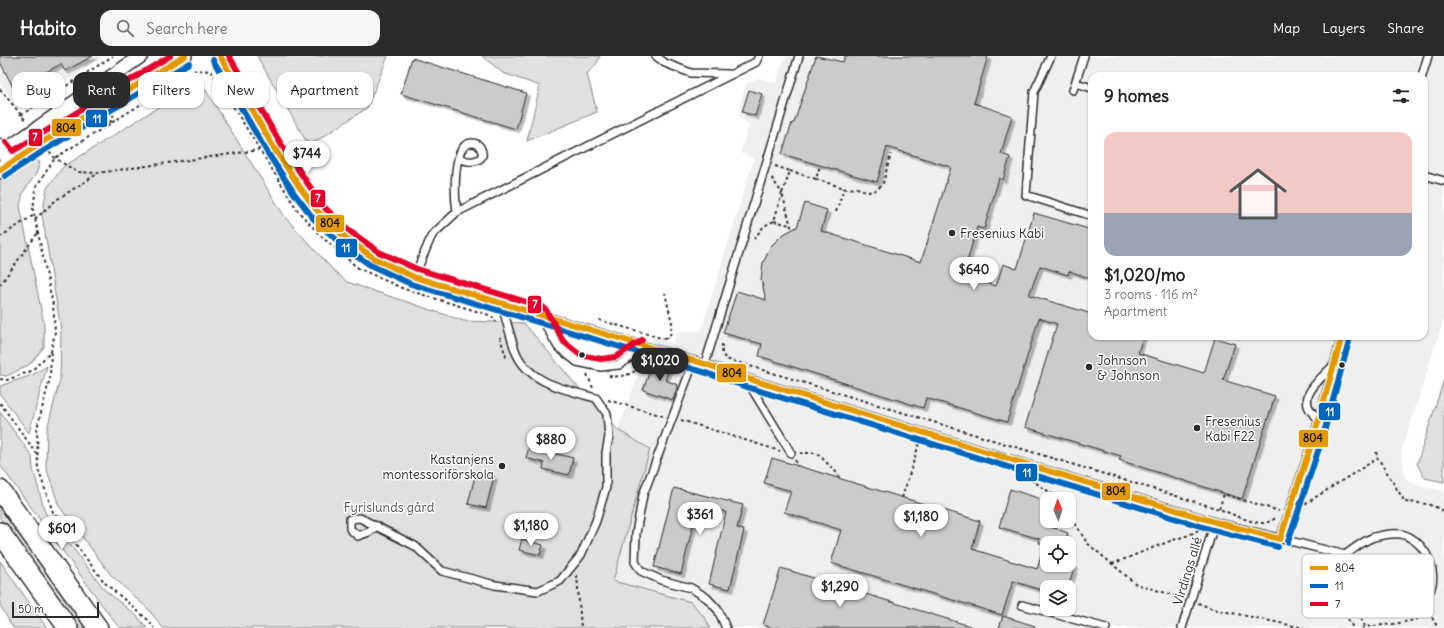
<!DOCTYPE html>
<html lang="en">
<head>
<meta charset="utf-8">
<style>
  body { margin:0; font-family:Delius,sans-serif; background:#f6f6f6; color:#222; height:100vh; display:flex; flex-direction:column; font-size:15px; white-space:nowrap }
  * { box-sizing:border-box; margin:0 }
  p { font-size:13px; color:#767676 }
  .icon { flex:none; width:22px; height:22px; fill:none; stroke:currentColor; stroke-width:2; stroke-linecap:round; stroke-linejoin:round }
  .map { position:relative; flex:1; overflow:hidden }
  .panel { position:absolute; left:1088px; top:16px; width:340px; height:268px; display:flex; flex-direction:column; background:#fff; border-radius:12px; box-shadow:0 1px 3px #0004 }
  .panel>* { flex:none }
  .banner { position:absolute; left:12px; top:16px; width:380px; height:36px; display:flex; gap:8px }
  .needle { width:26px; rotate:358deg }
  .fabs { position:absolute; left:1040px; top:436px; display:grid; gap:8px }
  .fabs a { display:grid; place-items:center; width:36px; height:36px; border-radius:8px; background:#fff; box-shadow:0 1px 3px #0004; font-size:20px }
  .scale { position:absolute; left:12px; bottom:10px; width:87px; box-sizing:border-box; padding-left:4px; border:2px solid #2b2b2b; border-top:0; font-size:11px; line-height:14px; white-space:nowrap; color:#2b2b2b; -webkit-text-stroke:3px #fff; paint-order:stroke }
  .price { position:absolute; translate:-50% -34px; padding:0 9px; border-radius:14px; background:#fff; color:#222; font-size:13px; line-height:26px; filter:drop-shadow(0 1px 2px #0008) }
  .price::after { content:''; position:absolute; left:50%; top:24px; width:12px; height:9px; margin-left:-6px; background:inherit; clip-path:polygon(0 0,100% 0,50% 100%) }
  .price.on { background:#2b2b2b; color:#fff }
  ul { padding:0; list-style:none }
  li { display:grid; align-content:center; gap:8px; height:212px; padding:0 16px }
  li span { display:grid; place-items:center; height:124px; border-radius:12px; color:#555 }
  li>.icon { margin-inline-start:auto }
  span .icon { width:72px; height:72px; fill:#fffc; stroke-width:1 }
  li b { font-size:17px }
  h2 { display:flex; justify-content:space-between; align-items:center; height:48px; padding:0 16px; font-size:17px }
  .pill { padding:0 14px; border-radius:12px; background:#fff; box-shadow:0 1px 3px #0004; font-size:14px; line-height:36px }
  .pill.on { background:#2b2b2b; color:#fff }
  header { display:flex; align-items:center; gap:24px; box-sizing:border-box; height:56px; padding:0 20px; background:#2b2b2b; color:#fff }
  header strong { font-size:19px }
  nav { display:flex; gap:22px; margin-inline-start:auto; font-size:14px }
  .search { width:280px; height:36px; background:#f6f6f6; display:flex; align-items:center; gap:10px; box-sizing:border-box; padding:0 14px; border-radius:12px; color:#767676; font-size:15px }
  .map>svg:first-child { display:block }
</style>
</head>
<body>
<header>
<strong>Habito</strong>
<div class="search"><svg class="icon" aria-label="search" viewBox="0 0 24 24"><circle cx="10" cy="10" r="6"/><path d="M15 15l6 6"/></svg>Search here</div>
<nav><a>Map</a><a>Layers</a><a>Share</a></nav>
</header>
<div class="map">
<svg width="1444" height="572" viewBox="0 0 1444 572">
  <defs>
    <filter id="shadow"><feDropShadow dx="3.5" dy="3.5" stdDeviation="0" flood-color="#0004"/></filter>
  </defs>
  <rect width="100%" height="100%" fill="#fff"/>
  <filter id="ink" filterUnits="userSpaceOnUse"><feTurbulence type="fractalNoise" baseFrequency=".025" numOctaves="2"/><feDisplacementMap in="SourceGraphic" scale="8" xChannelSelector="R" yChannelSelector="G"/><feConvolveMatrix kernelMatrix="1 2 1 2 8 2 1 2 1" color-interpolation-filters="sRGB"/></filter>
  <g filter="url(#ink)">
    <path fill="#efefef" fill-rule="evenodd" d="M0,0H104L44,40L21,50L7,37L0,27Z
      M787,0H1444V263L1401,396L1405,422L1418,430L1444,435V572H710L706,563L613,525L642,387L618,374L652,281L673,288L677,276L701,275L754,102L740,97L749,69L740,61L739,52L746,28L758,22L776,27L782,8ZM1092,20H1424V280H1092ZM1047,443H1069V465H1047ZM1047,487H1069V509H1047ZM1047,531H1069V553H1047Z"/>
    <path fill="#e0e0e0" stroke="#868686" d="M257,0H388L367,52L309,90Z
      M482,0H600L597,7L587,18L597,56L527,85L540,30L503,17Z
      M200,25L285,161L332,213L347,226L464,265L524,267L571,323L618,374L650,393L613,525L691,546L706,563L710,572H163L148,553L111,519L59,450L46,411L47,373L60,324L61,274L42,159L47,132L63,111Z
      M34,100L40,107L36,118L23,136L20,150L44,268V291L30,308L7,320L0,319V124Z
      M47,310L29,377L0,338V330L32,319Z
      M1444,323V426L1425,422L1417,408Z
      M0,356L32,400L33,413L45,456L105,534L138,561L147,572H119L0,409Z
      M0,452L86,572H79L0,462Z
      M0,505L47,572H13L0,549Z"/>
    <path fill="#cbcbcb" stroke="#2b2b2b" filter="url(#shadow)" d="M0,0H93L65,15L61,8L14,33L0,6Z
      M816,0L843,6L845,0H988L974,47L1012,60L1001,98L1010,101L1003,124L999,122L984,173L977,171L963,220L996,230L1003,208L1017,213L1034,157L1092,174V223L1069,215L1068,219L1040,210L1029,239L1092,258V280H1143L1138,297L1204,317L1215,282L1235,288L1223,324L1275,340L1242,443L1119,404L1121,400L1025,371L1057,268L1039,262L1007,366L926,342L923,352L759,300L762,288L723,277L737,235L766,244L761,223L763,207L771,190L782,179L797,171L805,147L827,154L821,175L921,206L951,111L887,91L877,126L782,98L792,67H794Z
      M412,2L526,37L516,73L401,38Z
      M749,34L762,38L755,60L742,56Z
      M653,306L670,311L665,324L678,329L673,344L643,334Z
      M529,391L573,402L569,419L543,413L544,407L526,402Z
      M772,402L980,465L972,493L1037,513L1045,487H1039L1040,483L999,471L1010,433L1047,445V465H1053L1051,471L1068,477L1065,487H1046L1047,509H1075L1068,531H1047V536L1013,525L1002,559L831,507L841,474L784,456L791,435L764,427Z
      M476,416L494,420L486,452L468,448Z
      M674,432L743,449L737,472L744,474L730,533L709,528L726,456L698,449L681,518L654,511Z
      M522,483L543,489L540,499L519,494Z
      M781,512L970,570L969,572H773L763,569Z
      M1003,560L1035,570L1034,572H999Z"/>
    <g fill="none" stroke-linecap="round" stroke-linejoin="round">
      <defs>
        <path id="service" d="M656,0L665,7L691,17L728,18
          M1051,0L1034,36L1026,139L1092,160
          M1422,20L1428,0
          M1076,27L1092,32
          M1073,34L1084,0
          M459,102C469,108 489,106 480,91C478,88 475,87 472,87C451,87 455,143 457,156L432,179L414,221L705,308L749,323L1215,466L1345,499C1354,493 1364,484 1374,481C1382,479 1392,477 1401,478C1428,484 1444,525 1423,545C1416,552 1402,555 1391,556C1386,556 1379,553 1373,552L1355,525L1345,499
          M1424,119L1444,125
          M457,156L756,6L759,0
          M539,258L558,291L577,306L601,311L619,309L646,291
          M694,305L643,439L636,477L635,506L641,515L661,524L691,532L707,542L718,554L726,572
          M705,308L799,0
          M749,323L752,333L791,397
          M1319,363C1292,344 1318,325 1333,310
          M377,470L369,476L358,480L350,473V463L360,462L415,490L442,515L495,529L538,535L560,525L581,499L596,465L606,431V397L609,381L607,358L596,342C566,334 527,327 515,294C510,279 506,263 501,247
          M1280,483L1315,377L1342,280
          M1022,549L1106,572
          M1182,572L1215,466"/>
        <path id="minor" d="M220,0L274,92L301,133L319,157L346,182L375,203L414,221
          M3,96L141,0
          M11,106L185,0"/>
        <path id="tertiary" d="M0,91L11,106L0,114"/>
        <path id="secondary" d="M0,434L98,572
          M0,476L68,572"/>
      </defs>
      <use href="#service" stroke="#2b2b2b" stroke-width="10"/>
      <use href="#minor" stroke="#2b2b2b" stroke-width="16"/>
      <use href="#tertiary" stroke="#2b2b2b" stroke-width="19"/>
      <use href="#secondary" stroke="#2b2b2b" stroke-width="22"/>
      <path stroke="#2b2b2b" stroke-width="2" stroke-dasharray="3 3" stroke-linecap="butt" d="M0,33L26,65
        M21,59L113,0
        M110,67L114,58
        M49,96L55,102L77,116L97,117L259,94
        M775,110L790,115L785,130L782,137L792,174
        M790,115L816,123L820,109
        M816,123L847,133L857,132L869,136L877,134L883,127L891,98
        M836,156L844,132
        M35,163L56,144L97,118
        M774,165L790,169
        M0,181L34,159
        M754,183L764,170L774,165L782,137L771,121
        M0,229L37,178
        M599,264L665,283L664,286
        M500,281L506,301L509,302
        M665,283L670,280L672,267L665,237
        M722,288V298L726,303L740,307L1219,453C1230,457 1251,467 1262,467C1268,467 1273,464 1277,461
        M51,296L50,322L37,372L38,413L53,456L82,497L105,527L147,563L154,572
        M587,318L593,332
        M609,320C616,321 623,320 629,318C640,314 647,303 659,305L660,304
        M0,323L7,324L31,315L51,296L55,276L53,249L33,153L36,131L55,102L196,14L211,15L298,155L321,180L358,212L404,233L489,259L495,263L496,266
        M608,344L663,360
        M0,347L37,398
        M681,364L780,395
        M1376,396L1378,402
        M800,397H817L838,418L839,422
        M795,404L798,410
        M1021,417L1060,443
        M902,442L920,385
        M1300,451L1378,402L1405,446C1420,447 1432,447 1444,456
        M1219,453L1224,438L1279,455
        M1069,457L1087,487L1136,528L1183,542
        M1313,500L1353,572
        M1329,505L1365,570
        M1112,508L1170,485L1189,479L1204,471
        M577,519L581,572
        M1198,547L1213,553L1304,572
        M1362,572C1366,570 1387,569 1393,568C1406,566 1418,563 1431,560L1438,572"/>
      <use href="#service" stroke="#fff" stroke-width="7"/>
      <use href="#minor" stroke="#fff" stroke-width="13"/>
      <use href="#tertiary" stroke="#fff" stroke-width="16"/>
      <use href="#secondary" stroke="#fff" stroke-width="19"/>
      <defs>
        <path id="bus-1" d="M220,0L274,92L301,133L319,157L346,182L375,203L414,221L705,308L749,323L1215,466L1280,483
          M0,114L41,87L185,0
          M1280,483L1315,377L1342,280"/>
        <path id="bus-2" d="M213,4L267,96L294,137L313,162L341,188L370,209L411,228L703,316L747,331L1213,474L1278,491
          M5,120L45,94L189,7
          M1288,486L1323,380L1350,282"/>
        <path id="bus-3" d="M229,0L281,88L308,128L325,152L351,176L379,196L417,213L543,251L546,254L564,286L580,299L601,303L616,301L642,284
          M6,86L13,95L170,0"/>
      </defs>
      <use href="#bus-1" stroke="#fff" stroke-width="9"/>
      <use href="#bus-2" stroke="#fff" stroke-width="9"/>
      <use href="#bus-3" stroke="#fff" stroke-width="9"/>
      <use href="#bus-1" stroke="#e39a04" stroke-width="6"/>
      <use href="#bus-2" stroke="#0065bd" stroke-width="6"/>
      <use href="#bus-3" stroke="#e4002b" stroke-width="6"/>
    </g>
  </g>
  <g fill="#2b2b2b" stroke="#fff" stroke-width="1.5">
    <circle cx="952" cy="177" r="4"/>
    <circle cx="582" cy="299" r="3.5"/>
    <circle cx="1342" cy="309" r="3.5"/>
    <circle cx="1089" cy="311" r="4"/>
    <circle cx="1197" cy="372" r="4"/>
    <circle cx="502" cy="410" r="4"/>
  </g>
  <g text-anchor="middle" stroke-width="3" stroke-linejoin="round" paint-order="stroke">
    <g font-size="13" fill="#2b2b2b" stroke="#fff" text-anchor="start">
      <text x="960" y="182">Fresenius Kabi</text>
      <text x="1097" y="309">Johnson<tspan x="1097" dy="15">&amp; Johnson</tspan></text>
      <text x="1205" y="370">Fresenius<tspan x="1205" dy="15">Kabi F22</tspan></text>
      <text x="494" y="408" text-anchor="end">Kastanjens<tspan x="494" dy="15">montessoriförskola</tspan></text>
    </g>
    <g font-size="13" fill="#585858" stroke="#fff">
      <text x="389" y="456">Fyrislunds gård</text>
    </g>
    <g font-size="13" fill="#2b2b2b" stroke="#fff">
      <text transform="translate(1187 515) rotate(-73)" y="5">Virdings allé</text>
    </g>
  </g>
  <rect x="1302" y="498" width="132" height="64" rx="6" fill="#fff" stroke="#bfbfbf" stroke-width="1"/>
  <rect x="1310" y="510" width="18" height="4" fill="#e39a04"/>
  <rect x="1310" y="528" width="18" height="4" fill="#0065bd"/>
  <rect x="1310" y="546" width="18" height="4" fill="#e4002b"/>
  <g font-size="11" fill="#2b2b2b">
    <text x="1335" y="516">804</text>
    <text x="1335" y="534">11</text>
    <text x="1335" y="552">7</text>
  </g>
  <g stroke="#fff" stroke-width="1.5">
    <rect x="85" y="53" width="23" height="19" rx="4" fill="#0065bd"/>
    <rect x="51" y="62" width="31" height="19" rx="4" fill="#e39a04"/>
    <rect x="28" y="72" width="15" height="19" rx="4" fill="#e4002b"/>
    <rect x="310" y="133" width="16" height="19" rx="4" fill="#e4002b"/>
    <rect x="315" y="158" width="30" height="19" rx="4" fill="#e39a04"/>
    <rect x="335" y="182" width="23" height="20" rx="4" fill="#0065bd"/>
    <rect x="527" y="239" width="15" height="19" rx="4" fill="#e4002b"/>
    <rect x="716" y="307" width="31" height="20" rx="4" fill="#e39a04"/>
    <rect x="1318" y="346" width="23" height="19" rx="4" fill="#0065bd"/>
    <rect x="1298" y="373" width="31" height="19" rx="4" fill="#e39a04"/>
    <rect x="1015" y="407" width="23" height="19" rx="4" fill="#0065bd"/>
    <rect x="1101" y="426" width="30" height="19" rx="4" fill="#e39a04"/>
  </g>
  <g font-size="11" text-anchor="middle" font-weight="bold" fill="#fff">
    <text x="97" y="67">11</text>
    <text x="35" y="85">7</text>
    <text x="318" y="146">7</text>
    <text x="346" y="196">11</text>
    <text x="535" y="252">7</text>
    <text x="1330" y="360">11</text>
    <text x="1027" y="421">11</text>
  </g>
  <g font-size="11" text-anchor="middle" font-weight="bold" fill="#111">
    <text x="66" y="76">804</text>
    <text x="330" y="171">804</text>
    <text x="732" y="321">804</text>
    <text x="1313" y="386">804</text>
    <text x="1116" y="439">804</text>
  </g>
</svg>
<div class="fabs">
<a><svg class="needle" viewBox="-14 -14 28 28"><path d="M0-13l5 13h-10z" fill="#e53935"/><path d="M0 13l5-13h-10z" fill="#767676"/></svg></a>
<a><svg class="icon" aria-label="locate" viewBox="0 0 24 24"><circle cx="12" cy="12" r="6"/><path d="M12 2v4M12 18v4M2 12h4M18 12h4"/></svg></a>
<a><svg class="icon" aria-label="layers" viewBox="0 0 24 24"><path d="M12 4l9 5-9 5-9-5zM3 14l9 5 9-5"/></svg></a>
</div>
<div class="scale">50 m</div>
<b class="price" style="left:307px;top:119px">$744</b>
<b class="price" style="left:974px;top:235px">$640</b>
<b class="price on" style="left:660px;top:326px">$1,020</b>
<b class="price" style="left:551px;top:405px">$880</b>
<b class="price" style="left:700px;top:480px">$361</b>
<b class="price" style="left:921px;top:482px">$1,180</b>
<b class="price" style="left:531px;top:491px">$1,180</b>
<b class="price" style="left:62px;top:494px">$601</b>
<b class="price" style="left:840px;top:552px">$1,290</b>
<div class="banner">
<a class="pill">Buy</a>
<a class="pill on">Rent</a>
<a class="pill">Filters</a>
<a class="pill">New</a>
<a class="pill">Apartment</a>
</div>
<section class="panel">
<h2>9 homes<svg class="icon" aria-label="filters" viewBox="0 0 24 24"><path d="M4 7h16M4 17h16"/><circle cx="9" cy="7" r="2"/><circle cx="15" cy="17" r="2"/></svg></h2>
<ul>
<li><span style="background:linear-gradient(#f6c9c9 65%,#9aa5b1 0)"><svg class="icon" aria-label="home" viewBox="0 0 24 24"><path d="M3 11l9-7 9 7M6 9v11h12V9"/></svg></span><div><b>$1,020/mo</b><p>3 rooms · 116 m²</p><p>Apartment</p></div></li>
</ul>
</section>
</div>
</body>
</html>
